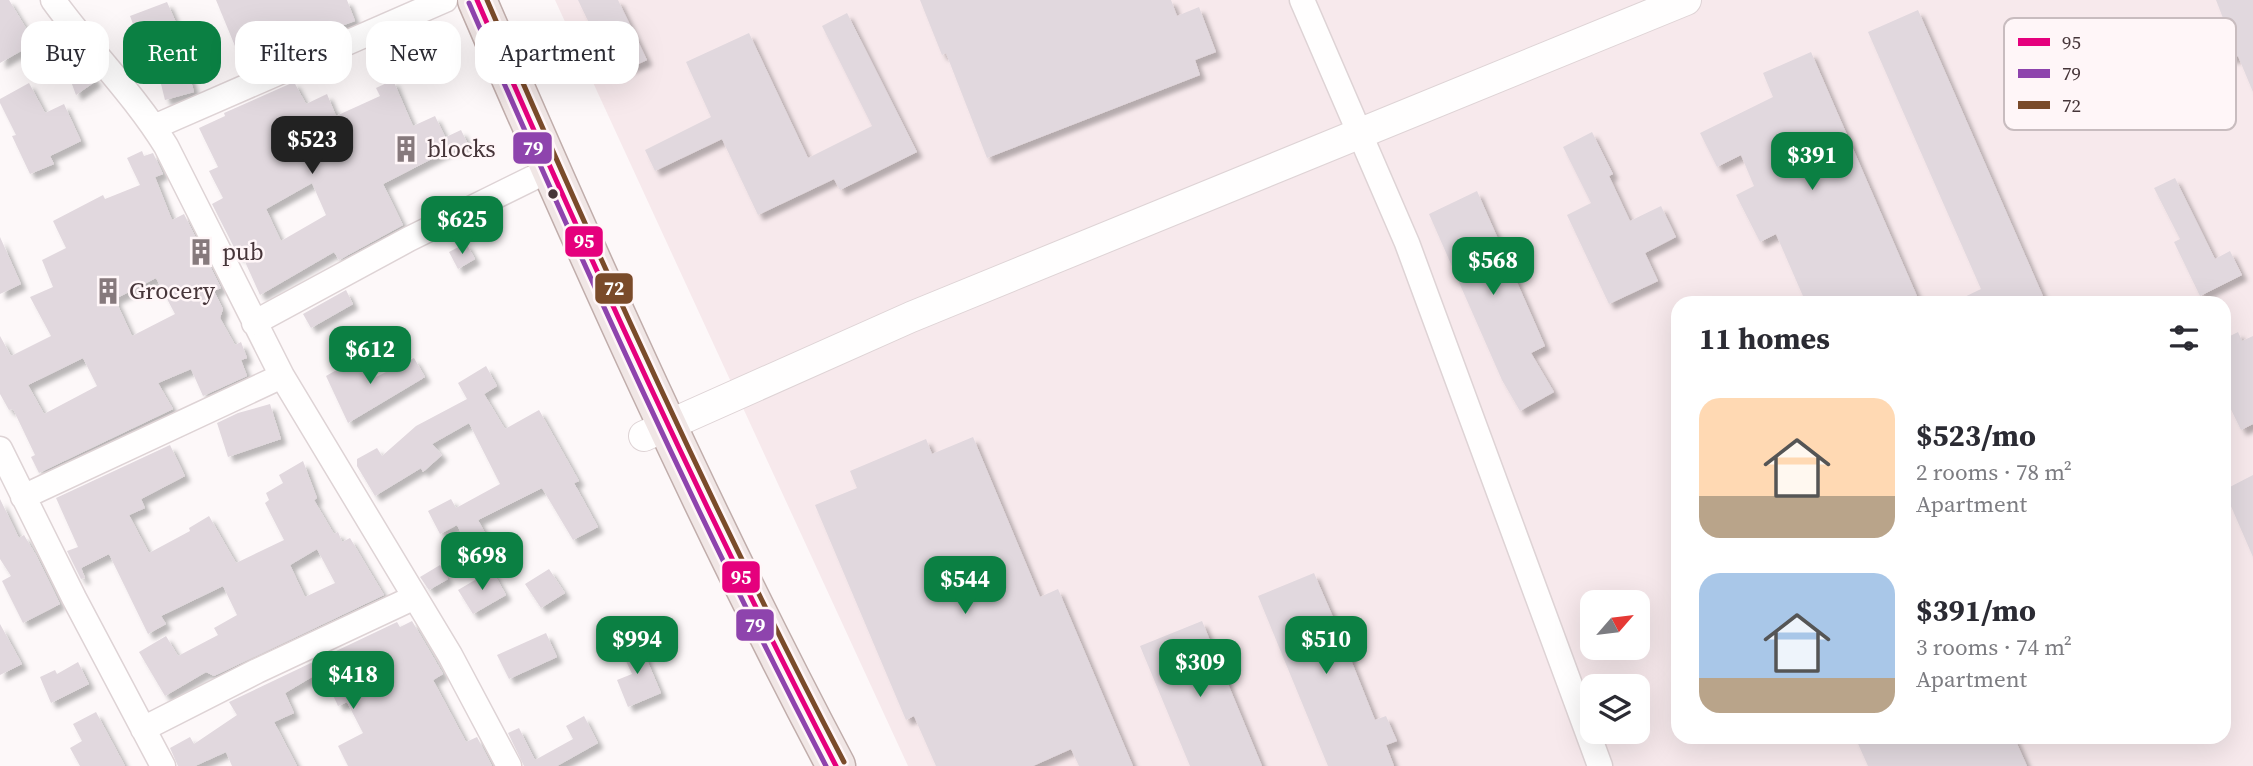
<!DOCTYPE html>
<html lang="en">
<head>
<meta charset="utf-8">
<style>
  body { margin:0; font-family:"Source Serif 4",serif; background:#f2f2f3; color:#2b2b33; height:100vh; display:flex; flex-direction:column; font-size:26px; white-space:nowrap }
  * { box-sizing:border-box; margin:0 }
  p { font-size:23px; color:#7c7c81 }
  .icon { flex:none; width:38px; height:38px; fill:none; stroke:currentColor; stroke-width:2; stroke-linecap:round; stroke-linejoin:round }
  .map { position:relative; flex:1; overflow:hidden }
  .sheet { position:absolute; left:1671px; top:296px; width:560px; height:448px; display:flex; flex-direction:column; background:#fff; border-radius:21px; box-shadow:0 7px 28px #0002 }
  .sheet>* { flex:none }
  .banner { position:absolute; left:21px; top:21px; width:665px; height:63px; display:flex; gap:14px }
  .needle { width:46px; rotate:62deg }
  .buttons { position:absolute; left:1580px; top:590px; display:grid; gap:14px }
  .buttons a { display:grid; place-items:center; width:70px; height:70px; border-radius:14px; background:#fff; box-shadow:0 7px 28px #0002; font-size:35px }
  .price { position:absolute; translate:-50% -60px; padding:0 16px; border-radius:14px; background:#0b8043; color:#fff; font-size:23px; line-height:46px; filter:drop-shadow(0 2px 4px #0008) }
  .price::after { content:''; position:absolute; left:50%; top:42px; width:21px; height:16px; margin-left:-10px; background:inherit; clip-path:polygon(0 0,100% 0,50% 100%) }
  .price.active { background:#222; color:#fff }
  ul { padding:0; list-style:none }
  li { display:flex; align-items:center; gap:21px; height:175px; padding:0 28px }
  li span { display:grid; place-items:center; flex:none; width:196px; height:140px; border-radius:21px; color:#555 }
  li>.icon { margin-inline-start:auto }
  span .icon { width:84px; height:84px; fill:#fffc; stroke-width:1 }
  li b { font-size:30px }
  h2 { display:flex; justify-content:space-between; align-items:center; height:84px; padding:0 28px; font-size:30px }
  .chip { padding:0 24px; border-radius:21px; background:#fff; box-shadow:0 7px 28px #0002; font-size:24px; line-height:63px }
  .chip.active { background:#0b8043; color:#fff }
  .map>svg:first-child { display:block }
</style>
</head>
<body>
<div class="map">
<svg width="2253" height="766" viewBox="0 0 2253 766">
  <defs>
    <filter id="shadow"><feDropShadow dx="5.5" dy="5.5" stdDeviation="2" flood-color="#0004"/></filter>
  </defs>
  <rect width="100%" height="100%" fill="#fdf8f9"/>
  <path fill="#f7e9ec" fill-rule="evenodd" d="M555,0H2253V766H908ZM1678,303H2224V737H1678ZM1592,602H1638V648H1592ZM1592,686H1638V732H1592Z"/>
  <path fill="#e1d8de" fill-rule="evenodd" filter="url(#shadow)" d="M0,0H9L35,43L0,63Z
    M216,0H347L355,21L330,30L328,23L281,45L282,48L242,63Z
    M578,0H618L647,60L614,75Z
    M920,0H1171L1177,16L1199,7L1216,52L1195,60L1200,75L987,158L946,53L942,55Z
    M2216,0H2253V92L2238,56L2231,59L2222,41L2230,36Z
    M167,2L188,50L183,52L194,92L165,100L156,64L149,67L130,16Z
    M1918,10L2046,303H1952L1981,289L1868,32Z
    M847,13L917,152L840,190L834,179L758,215L722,139L655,171L645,150L711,117L686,62L749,33L808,158L872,126L822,26Z
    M1811,52L1920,303H1806L1776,234L1760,242L1736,195L1754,186L1741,155L1717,167L1700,133L1773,97L1763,73Z
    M79,58L96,81L76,95L66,68Z
    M393,80L413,126L435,116L451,149L383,184L403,225L339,260L334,252L260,295L242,255L239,257L212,204L223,198L209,171L218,167L199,128L225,116L224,113L294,82L306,104L327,94L336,116L380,96L376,88ZM312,183L326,215L281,241L266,209Z
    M29,83L45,113L64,104L81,141L50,156L54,164L30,174L12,136L16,135L0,103V99Z
    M461,130L468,144L453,151L446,137Z
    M1592,132L1613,174L1609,176L1630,221L1661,206L1676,237L1645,253L1658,281L1609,304L1567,215L1591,203L1563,147Z
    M142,151L144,156L153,153L163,174L155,177L172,220L184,214L221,288L214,291L223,309L220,318L235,345L241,342L247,358L241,360L247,376L203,396L191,369L158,383L173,409L39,473L31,457L35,455L13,409L9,410L0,394V336L11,356L51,336L30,297L53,287L42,260L66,248L53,221L103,195L105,199L140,185L127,158ZM156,278L175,314L132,336L115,299ZM83,358L97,386L44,414L28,385Z
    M2175,178L2215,259L2230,251L2242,275L2200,296L2174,242L2180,239L2154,188Z
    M1477,191L1545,346L1531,353L1554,392L1520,411L1502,380L1429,214Z
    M0,237L21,284L0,294Z
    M466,243L475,259L458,269L449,252Z
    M346,290L353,304L311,328L303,314Z
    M2238,332L2242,341L2253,336V424L2241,430L2224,395V339Z
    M361,356L372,379L414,358L425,377L348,423L326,376Z
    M486,366L497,386L484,394L505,429L539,410L579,481L574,483L598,527L573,540L542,488L478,520L498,557L477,565L457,525L440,534L428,511L451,499L456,508L500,484L469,423L432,444L442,455L423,472L421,468L375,496L357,466V459L377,448L382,456L416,426L467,399L458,383Z
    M270,404L281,439L228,457L217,423L238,413Z
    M973,437L1040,597L1058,589L1133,766H1079L1071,749L1033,766H936L914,716L906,720L815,505L857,488L850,471L926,439L932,454Z
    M170,445L185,476L141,499L145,508L129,515L149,553L190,531L189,528L209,516L236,563L284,540L265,503L269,500L266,493L283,483L279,475L303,461L317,498L314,500L334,534L338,532L342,542L350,538L384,595L214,676L206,672L165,696L139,652L166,636L178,656L218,635L214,628L237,615L223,586L161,616L166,624L148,634L109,554L81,568L85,578L81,579L67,551L78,547L56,498ZM317,549L335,583L305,597L290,565Z
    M2253,475V557L2224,490Z
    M0,499L19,538L24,535L37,557L60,604L23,623L2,581L11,576L0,559Z
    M440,565L448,579L429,590L420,577Z
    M549,569L565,593L541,608L525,584Z
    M492,570L506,595L473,614L458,590Z
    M1314,573L1339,631L1346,628L1356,652L1349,655L1375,720L1386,716L1397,741L1386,745L1394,766H1328L1258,596Z
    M412,621L443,674L433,680L466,742L477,737L492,766H348L338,746L363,733L347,702L338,706L322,671L285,693L294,713L274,722L297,766H232L226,752L195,766H178L170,748L190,737L194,744L237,715L229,702L397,622L400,627Z
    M1202,621L1262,766H1190L1140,646Z
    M0,624L22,664L0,675Z
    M546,633L557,657L509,679L497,655Z
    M638,639L661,693L628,707L617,680L632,674L620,648Z
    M78,662L89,684L51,703L40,677L55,670L57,674Z
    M96,712L125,766H80L70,748L82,741L73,724Z
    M584,716L598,743L557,766H524L508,733L519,728L535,760L573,739L566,726Z
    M1855,737H2014L2027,766H1868Z"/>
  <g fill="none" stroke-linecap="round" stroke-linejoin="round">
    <defs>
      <path id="minor" d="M53,0C89,50 134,94 166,146L282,376L450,655L509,766
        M1302,0L1407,243L1600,766
        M154,127L445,0
        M254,323L409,239L551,169
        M0,449L74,598L163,766
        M23,497L282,376
        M143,729L257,671L415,597"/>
      <path id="tertiary" d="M644,436L911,317L1686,0"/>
      <path id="primary" d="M477,0C589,259 704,517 836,766"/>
    </defs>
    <use href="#minor" stroke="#ded3d5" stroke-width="27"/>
    <use href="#tertiary" stroke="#ded3d5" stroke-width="32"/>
    <use href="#primary" stroke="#c0adab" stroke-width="41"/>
    <use href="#minor" stroke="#fffefe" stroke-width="24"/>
    <use href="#tertiary" stroke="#fffefe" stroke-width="30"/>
    <use href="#primary" stroke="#f0e6e5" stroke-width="38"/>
    <defs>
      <path id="bus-1" d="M477,0C589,259 706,515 836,766"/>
      <path id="bus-2" d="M469,3C581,261 697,517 826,766"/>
      <path id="bus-3" d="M487,0C598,258 714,513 844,762"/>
    </defs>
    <use href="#bus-1" stroke="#fff6f8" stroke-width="10"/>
    <use href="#bus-2" stroke="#fff6f8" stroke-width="10"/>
    <use href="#bus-3" stroke="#fff6f8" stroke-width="10"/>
    <use href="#bus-1" stroke="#e5007d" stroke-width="5"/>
    <use href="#bus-2" stroke="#8e44ad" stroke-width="5"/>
    <use href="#bus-3" stroke="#7a4b2a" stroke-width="5"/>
  </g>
  <defs>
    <symbol id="building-bare" viewBox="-9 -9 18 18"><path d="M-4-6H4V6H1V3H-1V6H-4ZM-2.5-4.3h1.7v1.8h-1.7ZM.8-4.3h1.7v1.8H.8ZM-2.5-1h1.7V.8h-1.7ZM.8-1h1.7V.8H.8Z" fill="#86797c" stroke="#fff6f8" stroke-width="2.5" paint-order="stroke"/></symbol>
  </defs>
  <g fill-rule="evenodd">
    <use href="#building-bare" x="387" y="130" width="38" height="38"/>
    <use href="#building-bare" x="182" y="233" width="38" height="38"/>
    <use href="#building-bare" x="89" y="272" width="38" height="38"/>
  </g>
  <circle fill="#463539" stroke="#fff6f8" stroke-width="2.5" cx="553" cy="194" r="6"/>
  <g text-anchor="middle" stroke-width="5" stroke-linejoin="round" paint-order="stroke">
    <g font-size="24" fill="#463539" stroke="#fff6f8" text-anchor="start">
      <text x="427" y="157">blocks</text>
      <text x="222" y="260">pub</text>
      <text x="129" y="299">Grocery</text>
    </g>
  </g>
  <rect x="2004" y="18" width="232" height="112" rx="10" fill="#fff6f8" stroke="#c8bcbf" stroke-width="2"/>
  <rect x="2018" y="38" width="32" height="8" fill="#e5007d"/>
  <rect x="2018" y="69" width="32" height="9" fill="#8e44ad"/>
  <rect x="2018" y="101" width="32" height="8" fill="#7a4b2a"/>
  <g font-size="19" fill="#463539">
    <text x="2062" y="49">95</text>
    <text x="2062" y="80">79</text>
    <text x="2062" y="112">72</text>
  </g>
  <g stroke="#fff6f8" stroke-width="2.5">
    <rect x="512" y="131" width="41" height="34" rx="7" fill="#8e44ad"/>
    <rect x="564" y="225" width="40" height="33" rx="7" fill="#e5007d"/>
    <rect x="594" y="272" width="40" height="33" rx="7" fill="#7a4b2a"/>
    <rect x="721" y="560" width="40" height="34" rx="7" fill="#e5007d"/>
    <rect x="735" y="608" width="40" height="34" rx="7" fill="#8e44ad"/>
  </g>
  <g font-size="19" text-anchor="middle" font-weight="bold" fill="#fff">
    <text x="533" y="155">79</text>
    <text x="584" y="248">95</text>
    <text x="614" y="295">72</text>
    <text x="741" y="584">95</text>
    <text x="755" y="632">79</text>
  </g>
</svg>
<div class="buttons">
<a><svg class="needle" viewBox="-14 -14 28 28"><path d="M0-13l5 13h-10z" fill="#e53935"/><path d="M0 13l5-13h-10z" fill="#7c7c81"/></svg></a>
<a><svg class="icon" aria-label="layers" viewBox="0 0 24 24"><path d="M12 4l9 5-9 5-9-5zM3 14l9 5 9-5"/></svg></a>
</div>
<b class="price active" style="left:312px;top:176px">$523</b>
<b class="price" style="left:1812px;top:192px">$391</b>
<b class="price" style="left:462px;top:256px">$625</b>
<b class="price" style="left:1493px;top:297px">$568</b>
<b class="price" style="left:370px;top:386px">$612</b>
<b class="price" style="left:482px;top:592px">$698</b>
<b class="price" style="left:965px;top:616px">$544</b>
<b class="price" style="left:637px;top:676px">$994</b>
<b class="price" style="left:1326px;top:676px">$510</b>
<b class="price" style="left:1200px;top:699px">$309</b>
<b class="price" style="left:353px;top:711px">$418</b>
<div class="banner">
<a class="chip">Buy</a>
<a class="chip active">Rent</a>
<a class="chip">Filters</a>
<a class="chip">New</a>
<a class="chip">Apartment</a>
</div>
<section class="sheet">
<h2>11 homes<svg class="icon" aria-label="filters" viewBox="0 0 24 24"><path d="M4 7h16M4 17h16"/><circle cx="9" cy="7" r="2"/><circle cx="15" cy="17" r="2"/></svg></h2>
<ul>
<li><span style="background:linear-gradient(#ffd9b3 70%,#b9a48a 0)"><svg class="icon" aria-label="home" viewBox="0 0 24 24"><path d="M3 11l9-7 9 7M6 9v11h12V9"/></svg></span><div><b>$523/mo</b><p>2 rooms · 78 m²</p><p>Apartment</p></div></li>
<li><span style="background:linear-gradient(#a9c7e8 75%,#b9a48a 0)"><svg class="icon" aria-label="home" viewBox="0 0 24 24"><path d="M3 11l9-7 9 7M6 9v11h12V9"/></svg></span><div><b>$391/mo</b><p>3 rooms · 74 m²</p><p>Apartment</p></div></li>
</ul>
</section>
</div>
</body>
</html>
